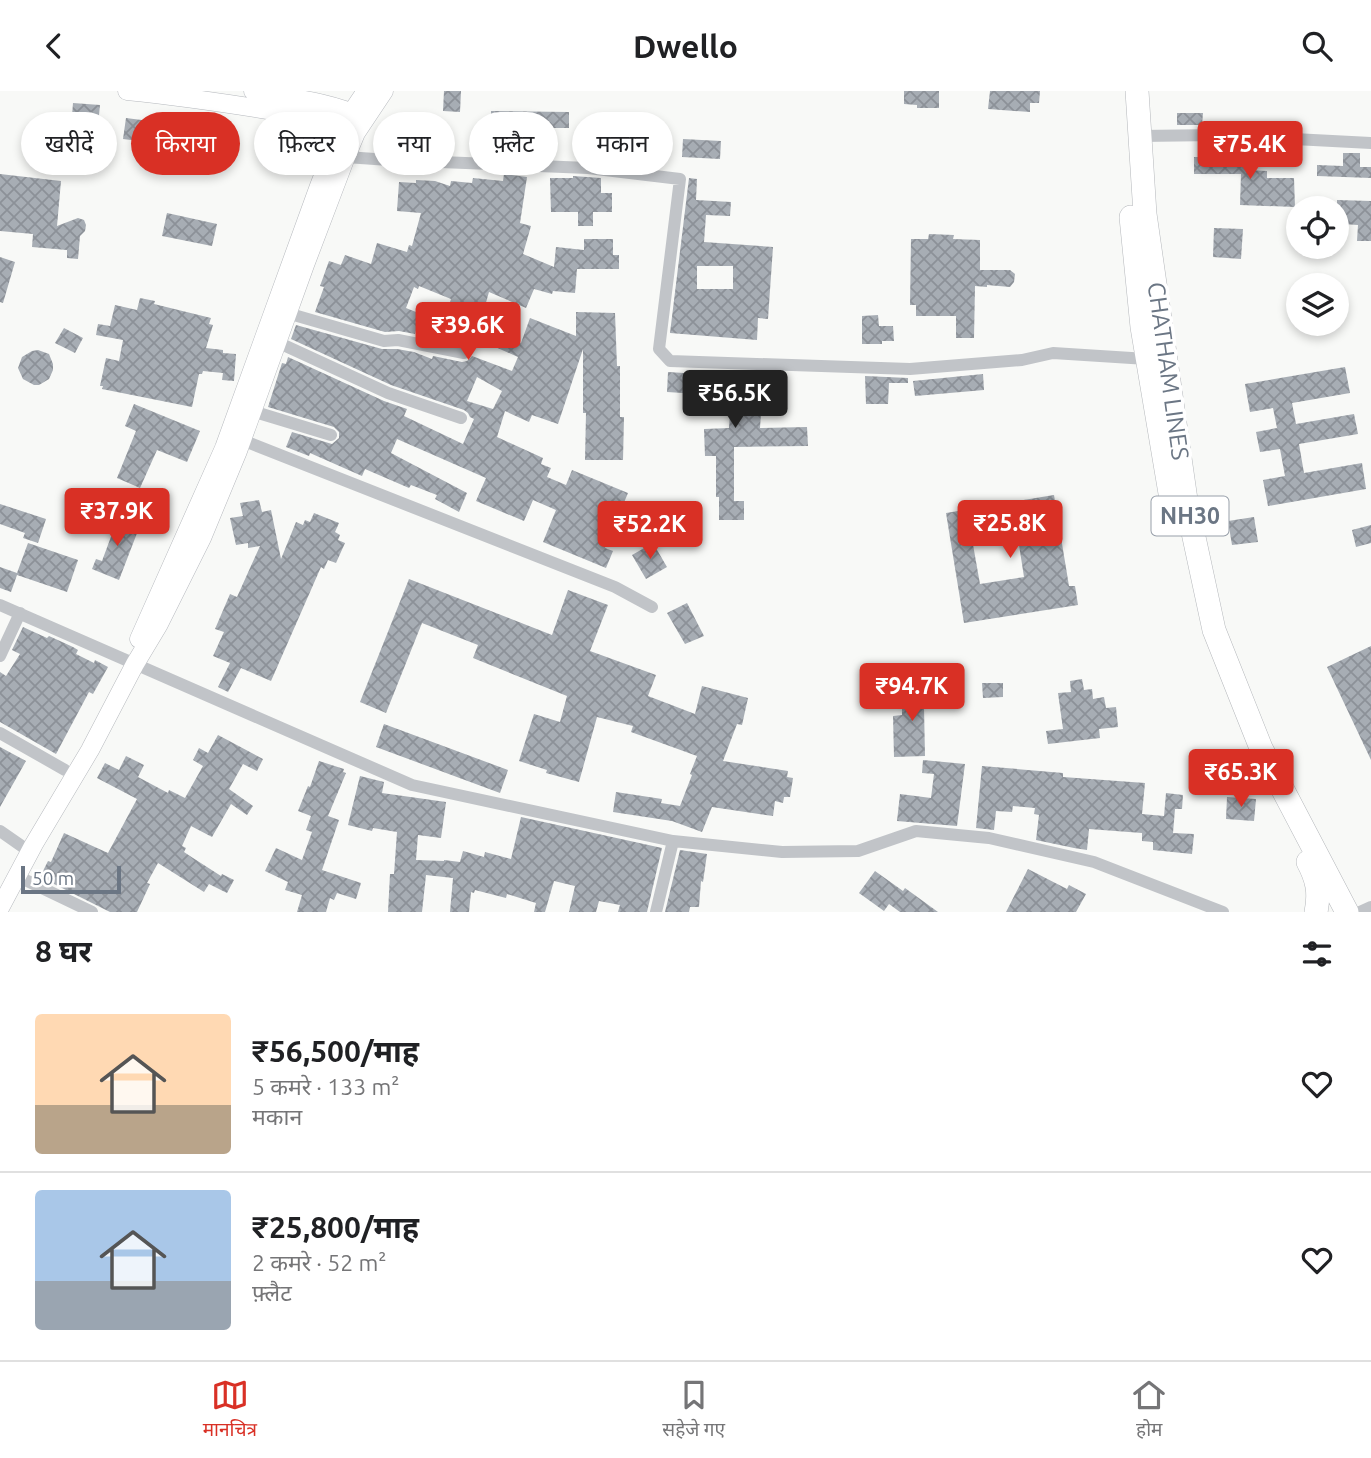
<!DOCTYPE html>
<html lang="hi">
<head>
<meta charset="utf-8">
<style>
  body { margin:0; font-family:Ubuntu,"Noto Sans Devanagari",sans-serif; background:#f2f2f2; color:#202124; height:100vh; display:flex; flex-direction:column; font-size:26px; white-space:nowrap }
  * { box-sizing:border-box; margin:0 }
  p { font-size:23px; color:#757577 }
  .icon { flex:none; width:38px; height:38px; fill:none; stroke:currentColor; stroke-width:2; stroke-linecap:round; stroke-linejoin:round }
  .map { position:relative; height:821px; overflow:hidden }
  .side { display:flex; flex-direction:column; background:#fff; flex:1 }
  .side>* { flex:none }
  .banner { position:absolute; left:21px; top:21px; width:700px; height:63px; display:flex; gap:14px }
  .fabs { position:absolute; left:1286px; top:105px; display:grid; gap:14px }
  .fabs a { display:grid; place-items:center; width:63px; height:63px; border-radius:50%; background:#fff; box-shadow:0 4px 10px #0003; font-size:35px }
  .scale { position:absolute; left:21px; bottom:18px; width:100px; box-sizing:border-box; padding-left:7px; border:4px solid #6b7684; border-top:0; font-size:19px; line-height:24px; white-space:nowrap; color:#6b7684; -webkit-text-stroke:5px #fff; paint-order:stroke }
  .price { position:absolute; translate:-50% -60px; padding:0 16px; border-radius:7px; background:#d93025; color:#fff; font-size:23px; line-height:46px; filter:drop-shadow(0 2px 4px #0008) }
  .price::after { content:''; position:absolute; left:50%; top:42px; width:21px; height:16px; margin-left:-10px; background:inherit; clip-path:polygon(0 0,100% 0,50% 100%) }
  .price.active { background:#222; color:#fff }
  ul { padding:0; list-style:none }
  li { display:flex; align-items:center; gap:21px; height:175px; padding:0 35px }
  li+li { border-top:2px solid #e0e0e0 }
  li span { display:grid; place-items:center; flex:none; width:196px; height:140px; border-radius:7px; color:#555 }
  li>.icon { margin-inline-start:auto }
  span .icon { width:84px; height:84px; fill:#fffc; stroke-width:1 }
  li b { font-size:30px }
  h2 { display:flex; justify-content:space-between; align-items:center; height:84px; padding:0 35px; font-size:30px }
  .chip { padding:0 24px; border-radius:32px; background:#fff; box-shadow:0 4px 10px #0003; font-size:24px; line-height:63px }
  .chip.active { background:#d93025; color:#fff }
  header { display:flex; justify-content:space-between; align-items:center; height:91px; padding:0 35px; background:#fff; font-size:32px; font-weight:700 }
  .tab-bar { display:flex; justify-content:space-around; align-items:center; height:98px; border-top:2px solid #e0e0e0; background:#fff; font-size:19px; color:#757577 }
  .tab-bar a { display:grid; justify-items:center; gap:4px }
  .tab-bar .active { color:#d93025 }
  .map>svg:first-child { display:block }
</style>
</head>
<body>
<header><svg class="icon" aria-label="back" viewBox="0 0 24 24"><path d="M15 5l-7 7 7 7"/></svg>Dwello<svg class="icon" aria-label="search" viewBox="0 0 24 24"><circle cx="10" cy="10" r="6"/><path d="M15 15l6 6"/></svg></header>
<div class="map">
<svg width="1371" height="821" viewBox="0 0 1371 821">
  <defs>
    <pattern id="building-cross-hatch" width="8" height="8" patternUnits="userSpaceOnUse" patternTransform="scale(1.75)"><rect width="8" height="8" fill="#a7adb4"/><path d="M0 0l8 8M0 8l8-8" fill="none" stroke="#8c9198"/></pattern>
  </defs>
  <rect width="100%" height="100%" fill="#f8f9f7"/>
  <path fill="url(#building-cross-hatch)" fill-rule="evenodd" d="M444,0H461L460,21L443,20Z
    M904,0H939V17H917V14L904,13Z
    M990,0H1040L1039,12H1030V21L988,18Z
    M73,12L100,14L95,65L69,63Z
    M491,20L569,21V37H491Z
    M1177,22H1203L1202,34H1177Z
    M126,27L157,31L155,52L123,48Z
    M683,48L721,50L720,68L682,66Z
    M1343,62H1360V76H1371V87L1317,85V74L1343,75Z
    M1194,66H1249V79L1267,80V87H1294L1295,116L1240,114L1241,83H1194Z
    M0,83L61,90L57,135L78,127L84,129L86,134L85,140L80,145L78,168L67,167V159L32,156L33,143L0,140Z
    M504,83L527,86L520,132L531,135L523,163L554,176L556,156L584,159V148H613V164H619V178H577L575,202L553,200L552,203L534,198L526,217L489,201L481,229L521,252L530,227L576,245V221L615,222L617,275H620V326H624L623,369H585L586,322H583V258L558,333L532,324L529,331L505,320L497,346L543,367L541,373L551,377L547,386L566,394L572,379L628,402L605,457L613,460L606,477L543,451L556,419L533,409L524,430L476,410L486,387L397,348L391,362L467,402L459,421L435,408L437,404L411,394L409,397L365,378L362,385L310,362L309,365L286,356L292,341L332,353L339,347V341L334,336L268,316L282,272L286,273L288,266L384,310L407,318L404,325L463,353L474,328L470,326L468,322L464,319L391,294L291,248L296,234L382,258H397L414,261L432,268L433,265L462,271L467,270L472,265L512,280L518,266L443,233L451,208L419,195L418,198L414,196L406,217L441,231L436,243L417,236L415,243L399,240L385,241L315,221L324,196L320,195L329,170L341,174L345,164L371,173L377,152L407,161L409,154L412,155L421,122L397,120L399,91L416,92V89L435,90L450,95L451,90L472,92L473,87L503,90ZM477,286L502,300L493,318L467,310Z
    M573,85L601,87V102H612V121H593V135H578V121H551L550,87H573Z
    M689,87L697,88L696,109L731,111L730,125L706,124L704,151L773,156L768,228L758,227L757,249L670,242ZM697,175H733V198H697Z
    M1337,109L1371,110V150H1357L1358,134L1343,133L1344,125H1337Z
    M167,122L217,133L212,155L162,145Z
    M1214,137L1243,138L1241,168L1213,166Z
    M929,143L954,144L953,148L980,149V179H1010L1015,183L1014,191L1010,196L987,194V196L975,195L974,247H956V225H916V214H910L911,148H928Z
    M0,166L15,171L3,212L0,211Z
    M140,207L155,210L154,213L211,227L209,233L213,234L206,257L223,259V262L236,263L234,290L222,289L223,282L203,280L202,283H199L192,316L102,298L103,295H100L106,267L119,270L123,249L96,244L98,233L110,235L115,214L137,219Z
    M878,224L879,235H893L894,250H882V253H862V225Z
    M64,237L83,247L75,262L55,252Z
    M38,259L49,263L53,273V279L49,288L39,294H34L23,288L18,277L22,266L32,260Z
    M1345,276L1350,302L1292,312L1296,333L1354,323L1358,343L1299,353L1304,382L1362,372L1366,398L1268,415L1263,389L1285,385L1280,358L1260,361L1256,341L1277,337L1273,317L1250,321L1245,293Z
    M668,281L748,286V291L763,292L760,337L807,336L808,355L734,356V410H744V429H719V406H716V365H705L704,338L729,337L731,305L667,301Z
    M983,283L984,299L915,305L913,290Z
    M865,285L908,287V292H889L888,313H866Z
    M134,313L200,340L187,371L157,359L140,397L117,387L136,340L125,335Z
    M1054,404L1069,495H1075L1078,514L964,532L946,422ZM1017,441L1024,486L980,493L972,448Z
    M259,409L262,421L271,419L281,468L296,431L303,434L305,429L310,431L314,422L339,432L335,441L340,444L338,449L345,452L336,472L328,469L324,478L321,476L271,590L241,577L228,601L218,596L230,572L213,565L224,541L215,538L230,503L237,506L260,455L248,457V452L236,454L230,427L243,425L240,412Z
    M0,413L46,428L38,452L23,447L25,442L0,433Z
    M108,426L139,437L119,489L92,478L96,468L102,470L112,443L103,440Z
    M1254,426L1258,451L1232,454L1228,430Z
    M1371,434V452L1356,456L1352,439Z
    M28,452L78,469L67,501L17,484L11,501L0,497V476L17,482Z
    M653,452L667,476L646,488L632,464Z
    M409,488L552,544L568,499L608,514L590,560L656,584L648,605L695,623L702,595L748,607L742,634L737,633L723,670L788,680L787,686L793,687L790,706H784L783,712L775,710L773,725L712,716L702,741L672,730L613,721L616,701L662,708L661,712L680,715L692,684L690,683L697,665L631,641L633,635L597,626L579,691L546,682L547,679L519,670L534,623L560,631L567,605L473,567L478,554L422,532L386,622L360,611Z
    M687,512L704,545L685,553L667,522Z
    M23,536L47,547L49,545L73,556L78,559L76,563L94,572L95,569L108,576L93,603L89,601L56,663L0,631V581L6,585L20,563L12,559Z
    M1371,555V669L1327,576Z
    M1082,588L1084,599L1092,598L1093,608L1104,606L1106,617L1116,616L1118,636L1099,638L1100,647L1048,653L1046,640L1063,638L1058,602L1071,601L1070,590Z
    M982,592H1003V606L983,607Z
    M935,598L936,617H924L925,665L894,666L893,625L902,624V599Z
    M384,633L508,679L500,702L376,656Z
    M218,644L263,668L257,680L243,673L229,698L253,715L247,724L231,713L212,746L191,735L182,755L186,757L184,761L193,767L221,785L222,783L234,789L227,802L209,793L204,801L158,772L147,792L150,793L137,821H110L40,786L48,770L51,771L64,742L108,762L137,708L97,687L105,672L119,679L126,665L144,674L138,686L168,702L169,699L185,707L203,675L193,669L199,657L208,662Z
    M0,656L26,670L0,716Z
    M923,669L965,673L957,735L897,730L900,703L931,707L934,683L922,682Z
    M319,670L344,678L343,681L346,682L328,725L339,729L322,779L361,792L356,808L337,802L334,809L330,807L326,821H297L302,804L285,799L288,791L265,780L276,757L302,769L312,741L306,739L311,725L298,720L308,695L310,696Z
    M982,675L1063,682V686L1145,692L1142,723L1164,725L1166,702L1183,704L1182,718H1175L1173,742L1194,743L1192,763L1153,759V751L1142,750V742L1089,738L1087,759L1074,757L1036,749L1039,724L1034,723L1035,717L1013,715L1012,721L996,720L994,739L976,737Z
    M360,685L384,691L382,702L446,711L441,747L418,744L416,769L444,770V769L460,771L463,760L484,766L485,761L511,768L521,726L662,757L647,821H618L620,814L599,810L596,821H569L575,795L554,790L545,821H534L536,812L507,803L506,807L475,799L474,802L471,801L469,821H450L453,787L426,784L422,821H388L390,783H394L397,741L373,737L372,740L348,734Z
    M1227,706L1256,708L1254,730L1226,728Z
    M680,759L707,763L703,791L701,790L699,816H690L689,821H665Z
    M1028,778L1067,798L1069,794L1086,803L1076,821H1006Z
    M875,780L903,800L905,797L938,821H900L889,813L884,820L859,802Z"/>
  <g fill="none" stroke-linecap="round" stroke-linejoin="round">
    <defs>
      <path id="secondary" d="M127,0C176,5 225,12 274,20C298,24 332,28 353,40
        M253,0C288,7 329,10 362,26
        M139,548L224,357L319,95L343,34L366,0
        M0,817L34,753L90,659L135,573L159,533L202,447L238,360L305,174L346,66L356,42L384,0"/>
      <path id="highway" d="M1137,0L1145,123L1186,409L1214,539L1261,657L1347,821
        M1131,126L1142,236L1172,414
        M1308,771C1317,788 1320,801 1316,821"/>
    </defs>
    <use href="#secondary" stroke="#b6b9be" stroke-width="19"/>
    <use href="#highway" stroke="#b4b7bb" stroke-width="24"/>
    <path stroke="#c1c4c8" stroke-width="12" d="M1140,45L1217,44L1371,52
      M346,66L389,69L588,77L680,88L659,258L670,270L910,278L1022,269L1053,262L1147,268
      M287,222L384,250L398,249L464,262
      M277,251L388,302L461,327
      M252,320L331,344
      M242,349L615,496L652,516
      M0,514L412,694L673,750L782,761L858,760L916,740L989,747L1094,771L1223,821
      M0,565L20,522
      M0,642L65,679
      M0,740L23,756
      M17,785L92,821
      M656,821L673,750
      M1360,821L1371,816"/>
    <use href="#secondary" stroke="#fff" stroke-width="18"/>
    <use href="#highway" stroke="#fff" stroke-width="23"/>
  </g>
  <g text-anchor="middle" stroke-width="7" stroke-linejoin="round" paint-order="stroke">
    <rect fill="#fff" stroke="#979fa9" stroke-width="2" x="1151.5" y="405.5" width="77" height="39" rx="5"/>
    <g font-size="23" font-weight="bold" fill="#6b7684">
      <text x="1190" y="433">NH30</text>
    </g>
    <g font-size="24" fill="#6b7684" stroke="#fff">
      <text transform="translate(1168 280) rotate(82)" y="8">CHATHAM LINES</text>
    </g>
  </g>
</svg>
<div class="fabs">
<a><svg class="icon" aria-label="locate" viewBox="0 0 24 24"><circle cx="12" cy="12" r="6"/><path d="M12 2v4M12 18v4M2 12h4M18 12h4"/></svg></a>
<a><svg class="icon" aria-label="layers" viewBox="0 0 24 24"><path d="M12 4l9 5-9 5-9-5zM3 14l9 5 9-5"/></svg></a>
</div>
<div class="scale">50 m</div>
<b class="price" style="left:1250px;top:90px">₹75.4K</b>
<b class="price" style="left:468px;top:271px">₹39.6K</b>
<b class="price active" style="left:735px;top:339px">₹56.5K</b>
<b class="price" style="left:117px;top:457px">₹37.9K</b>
<b class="price" style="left:1010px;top:469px">₹25.8K</b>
<b class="price" style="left:650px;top:470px">₹52.2K</b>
<b class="price" style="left:912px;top:632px">₹94.7K</b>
<b class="price" style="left:1241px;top:718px">₹65.3K</b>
<div class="banner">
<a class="chip">खरीदें</a>
<a class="chip active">किराया</a>
<a class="chip">फ़िल्टर</a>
<a class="chip">नया</a>
<a class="chip">फ़्लैट</a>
<a class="chip">मकान</a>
</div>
</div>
<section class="side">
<h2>8 घर<svg class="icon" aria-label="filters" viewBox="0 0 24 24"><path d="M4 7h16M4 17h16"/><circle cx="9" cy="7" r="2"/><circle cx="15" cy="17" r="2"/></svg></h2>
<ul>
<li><span style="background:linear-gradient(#ffd9b3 65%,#b9a48a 0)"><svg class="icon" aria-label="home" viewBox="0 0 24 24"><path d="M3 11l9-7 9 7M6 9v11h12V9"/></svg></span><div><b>₹56,500/माह</b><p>5 कमरे · 133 m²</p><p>मकान</p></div><svg class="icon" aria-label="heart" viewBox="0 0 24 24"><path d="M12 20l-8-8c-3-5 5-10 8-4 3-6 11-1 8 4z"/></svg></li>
<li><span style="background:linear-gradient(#a9c7e8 65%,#9aa5b1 0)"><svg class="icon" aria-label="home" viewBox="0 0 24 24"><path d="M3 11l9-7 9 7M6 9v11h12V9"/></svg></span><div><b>₹25,800/माह</b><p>2 कमरे · 52 m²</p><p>फ़्लैट</p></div><svg class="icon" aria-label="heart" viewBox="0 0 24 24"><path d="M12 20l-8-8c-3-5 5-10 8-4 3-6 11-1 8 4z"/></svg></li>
</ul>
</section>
<nav class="tab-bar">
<a class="active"><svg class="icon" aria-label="map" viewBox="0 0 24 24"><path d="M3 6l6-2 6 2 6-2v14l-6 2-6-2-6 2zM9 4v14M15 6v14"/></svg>मानचित्र</a>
<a><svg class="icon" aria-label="saved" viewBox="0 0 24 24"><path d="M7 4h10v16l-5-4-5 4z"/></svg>सहेजे गए</a>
<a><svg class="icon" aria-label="home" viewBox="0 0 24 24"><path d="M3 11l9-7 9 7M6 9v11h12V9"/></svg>होम</a>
</nav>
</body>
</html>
